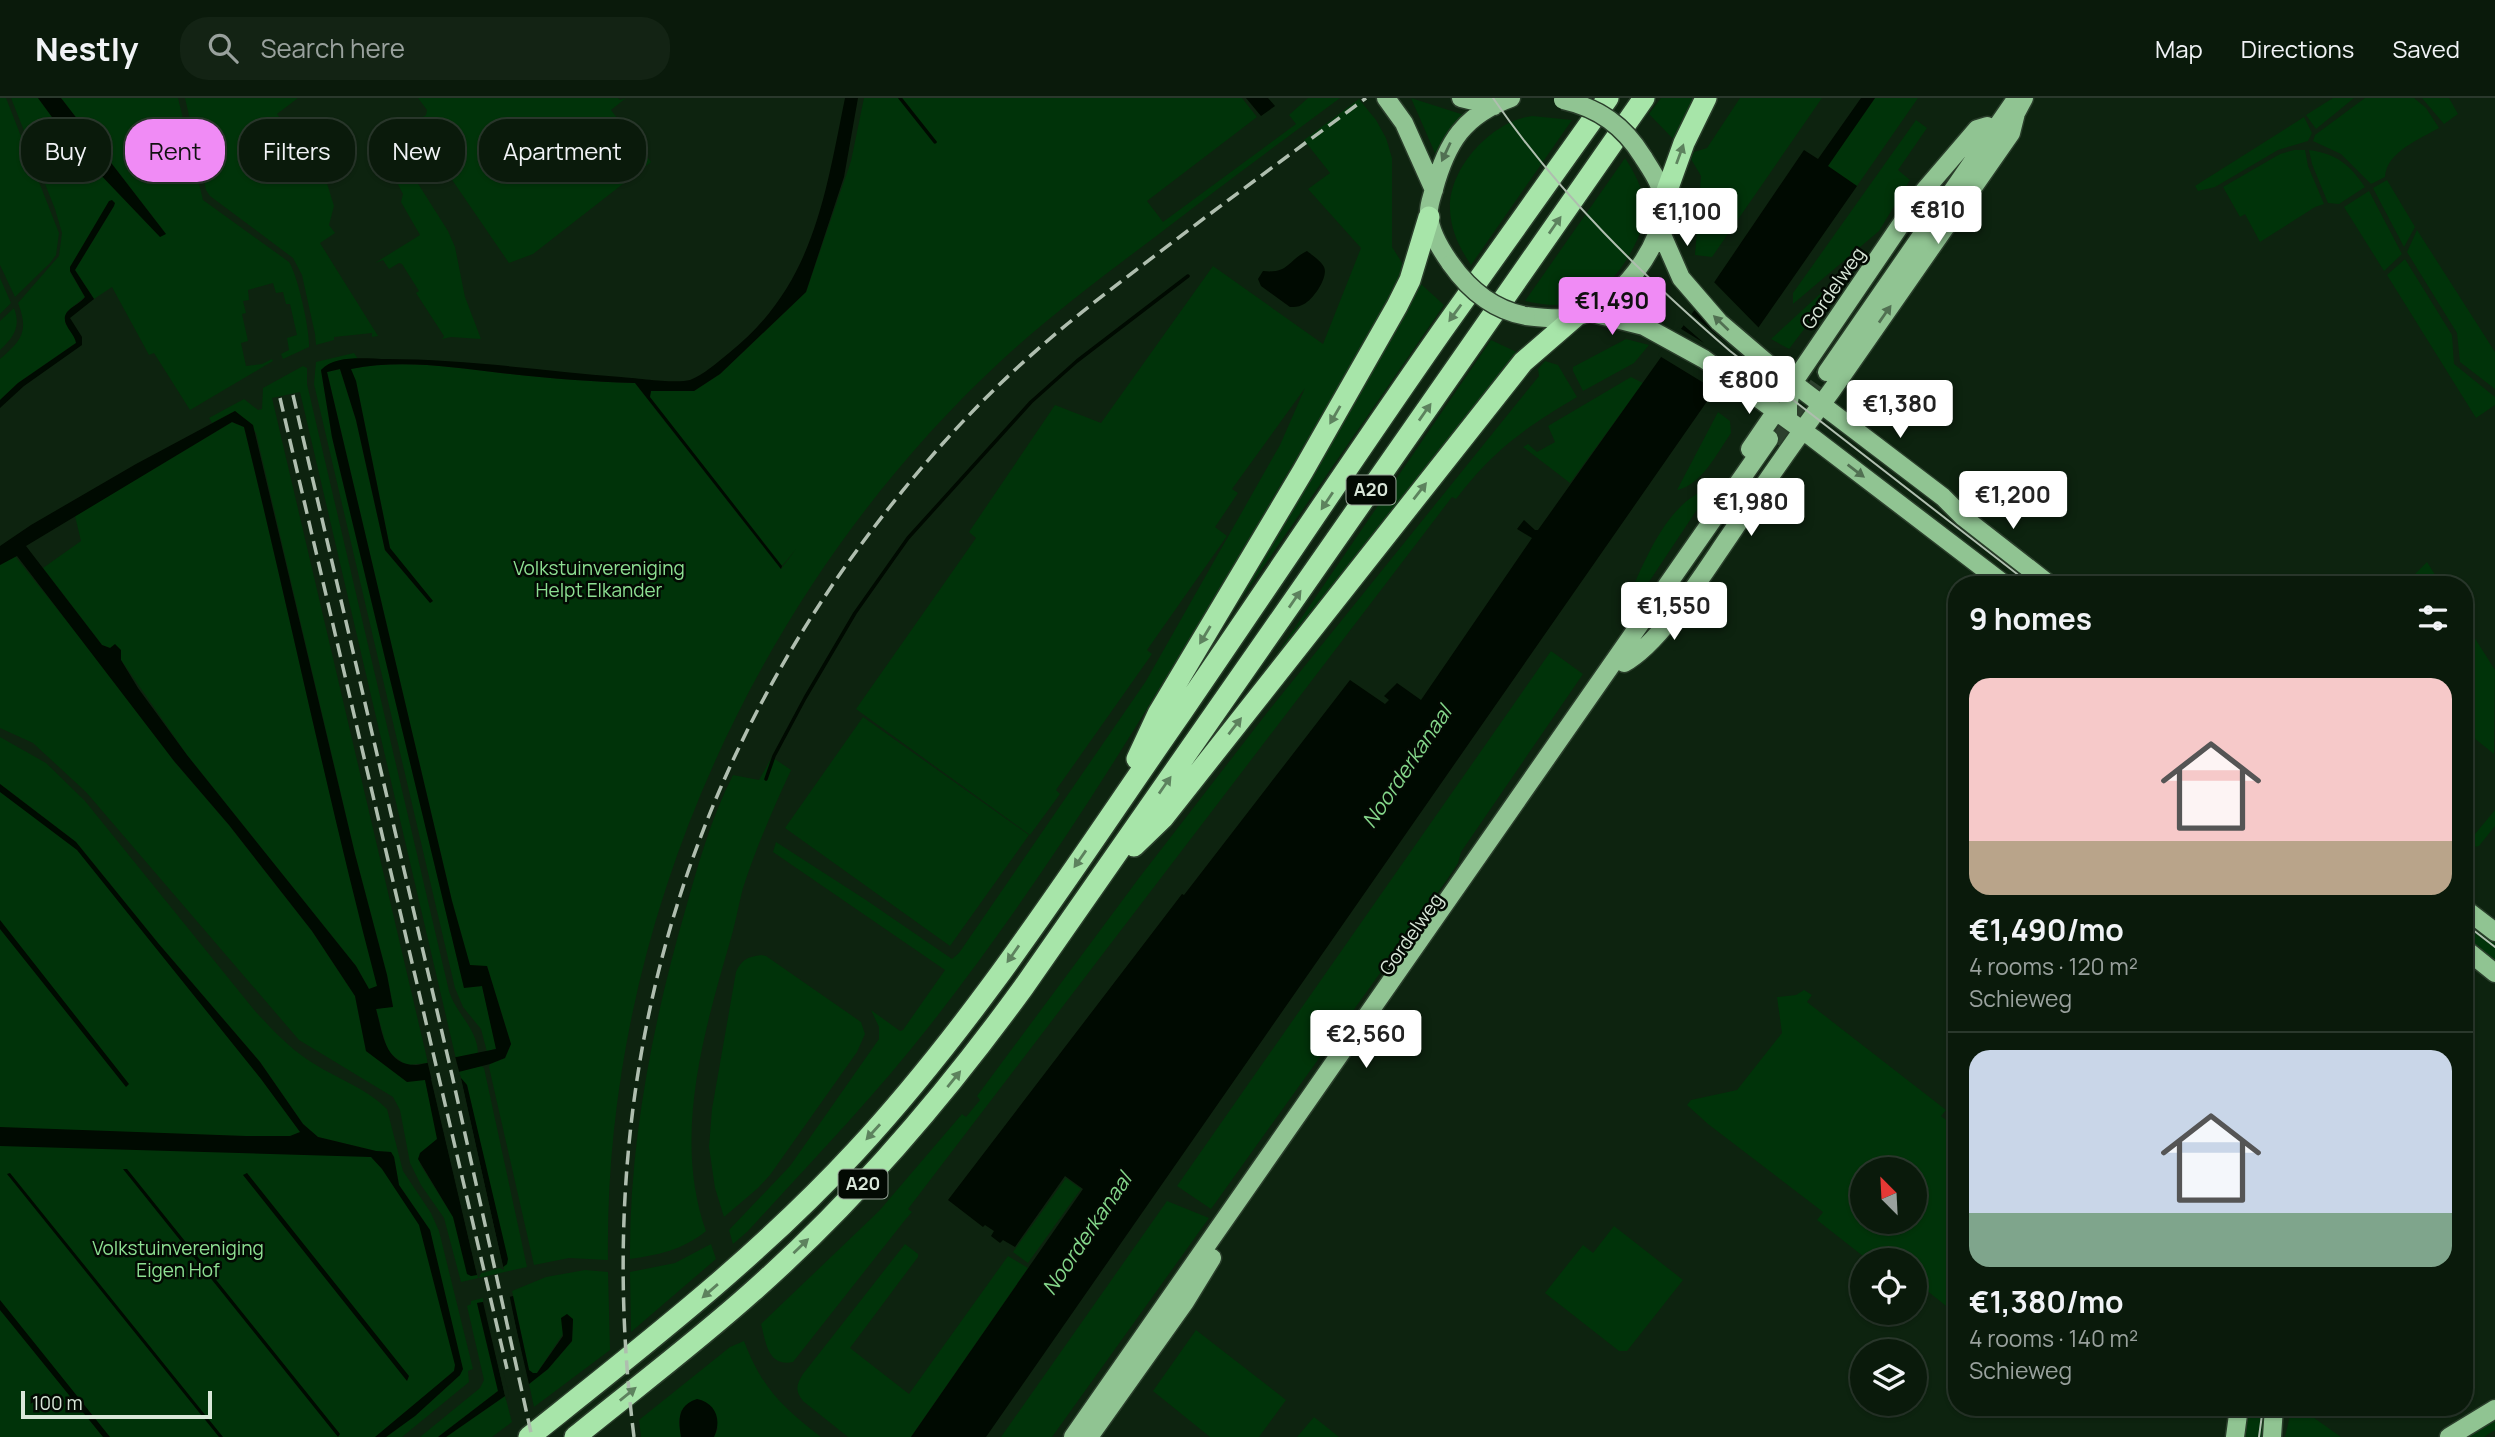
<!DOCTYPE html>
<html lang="en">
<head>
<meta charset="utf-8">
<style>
  body { margin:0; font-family:Manrope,sans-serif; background:#132314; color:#f1f3f6; height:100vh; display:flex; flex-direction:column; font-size:26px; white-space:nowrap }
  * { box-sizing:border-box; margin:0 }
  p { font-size:23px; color:#99a19d }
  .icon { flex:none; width:38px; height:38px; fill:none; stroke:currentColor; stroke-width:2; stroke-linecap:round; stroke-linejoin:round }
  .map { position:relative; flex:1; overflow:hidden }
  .side { position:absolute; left:1948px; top:478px; width:525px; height:840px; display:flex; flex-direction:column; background:#0a1a0b; border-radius:28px; box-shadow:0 2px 5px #0004,0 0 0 2px #2a382c }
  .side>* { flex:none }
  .banner { position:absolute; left:21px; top:21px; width:665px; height:63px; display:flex; gap:14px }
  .needle { width:46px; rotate:336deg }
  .buttons { position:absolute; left:1850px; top:1059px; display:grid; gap:14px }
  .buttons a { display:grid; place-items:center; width:77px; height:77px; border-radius:50%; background:#0a1a0b; box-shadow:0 2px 5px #0004,0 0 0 2px #2a382c; font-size:35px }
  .scale { position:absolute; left:21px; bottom:18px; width:191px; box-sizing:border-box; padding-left:7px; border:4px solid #d9e7d9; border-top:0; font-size:19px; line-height:24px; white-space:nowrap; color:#d9e7d9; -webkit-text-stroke:5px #030a03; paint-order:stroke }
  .price { position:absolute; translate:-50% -60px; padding:0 16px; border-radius:7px; background:#fff; color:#222; font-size:23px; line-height:46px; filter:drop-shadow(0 2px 4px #0008) }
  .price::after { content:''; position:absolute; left:50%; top:42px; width:21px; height:16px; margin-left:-10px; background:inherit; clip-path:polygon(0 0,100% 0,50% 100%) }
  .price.active { background:#f08bf5; color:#111 }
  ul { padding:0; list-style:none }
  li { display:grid; align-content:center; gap:14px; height:371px; padding:0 21px }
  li+li { border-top:2px solid #2a382c }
  li span { display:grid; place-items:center; height:217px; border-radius:21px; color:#555 }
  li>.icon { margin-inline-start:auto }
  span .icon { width:126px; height:126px; fill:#fffc; stroke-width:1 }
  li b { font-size:30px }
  h2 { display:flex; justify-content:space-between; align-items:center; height:84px; padding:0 21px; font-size:30px }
  .chip { padding:0 24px; border-radius:28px; background:#0a1a0b; box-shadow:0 2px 5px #0004,0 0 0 2px #2a382c; font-size:24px; line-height:63px }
  .chip.active { background:#f08bf5; color:#111 }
  header { display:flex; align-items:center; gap:42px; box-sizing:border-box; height:98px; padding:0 35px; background:#0a1a0b; border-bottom:2px solid #2a382c }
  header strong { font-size:33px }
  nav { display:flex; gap:38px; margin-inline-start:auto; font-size:24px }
  .search { width:490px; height:63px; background:#132314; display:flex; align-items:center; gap:18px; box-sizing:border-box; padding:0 24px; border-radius:28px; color:#99a19d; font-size:26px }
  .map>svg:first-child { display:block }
</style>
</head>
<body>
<header>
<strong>Nestly</strong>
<div class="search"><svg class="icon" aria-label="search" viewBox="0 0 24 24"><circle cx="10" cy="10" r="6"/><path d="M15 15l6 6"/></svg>Search here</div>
<nav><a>Map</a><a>Directions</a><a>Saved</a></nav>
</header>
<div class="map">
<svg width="2495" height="1339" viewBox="0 0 2495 1339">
  <rect width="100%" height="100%" fill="#0d230f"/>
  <path fill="#003309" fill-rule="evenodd" d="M0,0H6L59,135L56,157L50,165L15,199L0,167Z
    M11,0H38L74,49L120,95L166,136L61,0H178L203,102L289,164C298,178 310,233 309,249L283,261L281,256L289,252L287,240L297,237L290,206H286L283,194L276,195L273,185L248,192L249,202L243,203L246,215L242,216L248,243L241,245L246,268L262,266L272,261L273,263L190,312L154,255L149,257L112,189L94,201L75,172L114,108L70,169V174L85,199L70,211L65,225L76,240V245L18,285L0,302V261C22,242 29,233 18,205L59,158L62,135L55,111Z
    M185,0H298L277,16L295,40L310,30L334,108L329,127L335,135L320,145L378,238L372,239V235L334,239V242L316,247L315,236L302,177L293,160L210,98L206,92Z
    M418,0H618L620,2L626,0L611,12L651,64L533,156L509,165L418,32L414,24L426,17L427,12Z
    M864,0H1242L1257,19L1147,103L1163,124L1296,26L1289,17L1308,0H1340C1278,46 1216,92 1155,139C1103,178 1051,217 1003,261C758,487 603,827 608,1162L569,1160L534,1167L489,969L490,966L505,960L511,946L487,868H470L452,803L327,274L340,271L356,322L385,452L424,498L390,450L356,283L350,271C400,261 451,269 501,275C546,280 590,284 635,285L781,471L796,451L782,468L649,299L651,293H694L720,276L806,194L851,63Z
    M1411,0L1464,17L1438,62Z
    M1661,0H1700L1680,48L1649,16Z
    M1740,0H1822L1712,159L1695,157L1701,78L1691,61L1694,54L1707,50Z
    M1875,0H1918L1857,88L1827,68Z
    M2333,0H2354L2316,31L2306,17Z
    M2365,0H2414L2426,10L2439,30C2420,41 2386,54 2385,79L2371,86L2341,56L2313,43L2315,37Z
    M2422,0H2449L2458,16L2444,26Z
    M1359,1L1376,22L1386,40L1392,60V149L1406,171C1346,277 1284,381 1222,486C1133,637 1039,788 931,926C874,999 810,1065 748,1133L733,1146L729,1132L790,1068L879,941V929L871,912L900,933L903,932L945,872L773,754L776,744L866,802L952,861L959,855L1146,583L1280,347L1305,290L1232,391L1238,395L1215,429L1227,438L1147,552L1152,556L1056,692L1060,696L1030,737L856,611L976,440L969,434L1055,307L1101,325L1213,168L1323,246L1361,150L1308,91L1330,75L1304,42Z
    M1532,18L1572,22L1471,167C1460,151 1451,133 1450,112C1448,70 1492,23 1532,18Z
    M2304,19L2312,35L2308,43L2278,52L2215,89L2198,93L2195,88Z
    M1916,22L1927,30L1898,72L1910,82L1879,133L1793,206V195Z
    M384,40L393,46L448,133L455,149L465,199L481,241L451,239L442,241L444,238L416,195L419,193L402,166L399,165L389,171L383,162L375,165L420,137L401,104L403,96L375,44Z
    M2294,52H2305L2308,68L2324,106L2315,109L2260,144L2245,116L2240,119L2223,89L2280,56Z
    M2309,52C2337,56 2349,66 2365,89L2339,106L2328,105L2312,66Z
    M1625,60C1635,75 1647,98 1645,116C1641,146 1610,196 1579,204C1563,209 1541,207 1525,203Z
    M2387,82L2415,129L2404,149L2373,90Z
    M2369,93L2402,156L2384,173L2344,109Z
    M2417,132L2495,254V291L2460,264L2457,235L2407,154Z
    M2405,161L2452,237L2454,266L2495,299V307L2476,320L2387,177Z
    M1857,162L1789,251L1771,241Z
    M0,180L11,205L0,216Z
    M1421,186L1444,207L1223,527L1409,207Z
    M14,210C21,229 14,239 0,252V223Z
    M1626,241L1649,247L1634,265L1583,293L1573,273V269Z
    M1491,242L1523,257L1244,604Z
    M354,255L358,261L334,264L321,272L332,339L464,889L482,888L497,950L487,954L481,931L463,909L455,890L314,286L316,264Z
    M1545,263L1558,267L1577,299C1525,330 1494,351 1456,401L1452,399L908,1111L912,1114L905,1122L793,1264C768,1269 766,1245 761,1226L879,1113L962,1016L966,1019L980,1002L977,998L1139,780L1266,616L1539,278L1538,271Z
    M303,268L307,270V286L449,893C456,916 478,931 478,956L456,961L300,294L272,300L428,965L406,967L388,954L376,911L393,908L387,877L355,756L256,335L235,313L212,325L209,320L244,301L258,312L262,311L263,290Z
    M1631,279L1643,285L1570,385L1523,349L1528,346L1537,354L1555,344L1548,328Z
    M1718,314L1730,323L1731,335C1717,355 1702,387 1677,392Z
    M232,324L244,329L246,337C291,520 329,706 378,888L369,891L356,868L187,657L121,562L110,550L102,547L43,470L81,443L75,418Z
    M1712,389L1629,514L1623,511C1643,469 1664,404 1712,389Z
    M15,458L106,572L174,663L229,727L312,833L355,898L366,953L425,981L438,1041L420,1055V1066L453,1119L471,1178L503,1169L507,1166L467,987L461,980L459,973L481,968L484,970L527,1169L461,1184L444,1120L421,1087L410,1065L400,1012L393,999L299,942L86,694L33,645L0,630V467Z
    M2427,464L2441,486H2405Z
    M2464,523L2495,572L2494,656L2464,632V585L2470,580L2464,574Z
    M1551,553L1583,576L1461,754L1458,765L1446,783L1211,1111L1177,1088Z
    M863,619L1029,737L950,848L785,730Z
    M0,639L46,665L85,703L255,913C271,930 287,948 308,962C333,979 365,989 387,1011L403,1073L431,1115L439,1133L473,1271L468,1273L469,1284L402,1339H386L415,1318L460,1277L430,1132L399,1087L394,1059L391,1054L376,1053L318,1039L303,1026L260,964L158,845L76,744L0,686Z
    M772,659L791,672C773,711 756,750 743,790C738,809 735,828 729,847C703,937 673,1041 706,1133C683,1152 658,1157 630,1161C629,1045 653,924 685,813C698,767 711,720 733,677L759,682Z
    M0,691L75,747L312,1044L382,1058L396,1085L424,1128L458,1269L380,1339H0Z
    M2495,712V728L2479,748L2475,749L2470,742Z
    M2470,826L2495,845V865L2464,841V833Z
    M761,857L766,858L861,924L865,936L857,954L770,1077L758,1090L724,1119L715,1090L709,1049L712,1011L736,874C742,861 748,859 761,857Z
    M1804,892L1812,897L1807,904L1946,1012L1941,1018L1946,1022L1952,1015L1956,1018V1216L1915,1183L1914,1162H1868L1817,1122L1823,1114L1708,1026L1687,1007L1691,1002L1737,992L1782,935L1777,899L1796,897ZM1862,1071H1914V1124H1862Z
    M1066,1080L1081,1091L1028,1165L1013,1154Z
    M1167,1103L1209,1120L1052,1339H1001Z
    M1614,1128L1683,1182L1627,1253H1619L1545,1195L1583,1147L1593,1155Z
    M711,1146L716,1161L631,1234L630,1174L675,1165Z
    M905,1146L918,1156V1159L850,1250L909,1296L1008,1158L1028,1170L911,1339H848L803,1303C795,1293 796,1287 803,1276Z
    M585,1172L608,1174L610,1252L534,1309L529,1286L548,1271L572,1243L573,1221L537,1275L533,1276L529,1272L512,1193L546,1179Z
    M483,1200V1204L477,1205L498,1293L438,1339H420L480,1290L484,1282L467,1208L471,1206V1203Z
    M1196,1232L1286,1302L1259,1339H1210L1153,1293Z
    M744,1243C762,1290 782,1309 821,1339H714L718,1330L681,1312L679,1324L681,1339H641L639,1322L730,1249Z
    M505,1298L512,1324L492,1339H446Z
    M2246,1309H2267V1339H2241Z
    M2292,1309L2303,1312L2341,1339H2285Z
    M1314,1319L1339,1339H1297Z
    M2495,1319V1332L2484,1339H2463Z"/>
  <path fill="#000a01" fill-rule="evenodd" d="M38,0H61L166,136L160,139L74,49Z
    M845,0H858L844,79L806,194L720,276L694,293H651L650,299L782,468L781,471L635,285C590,284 546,280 501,275C451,269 401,261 351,271L356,283L390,450L433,503L430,505L385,452L356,322L340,271L327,274L452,803L470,867L487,868L511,946L505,960L490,966L431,981L477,1177L471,1178L467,1176L453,1119L418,1061L420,1055L437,1041L425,982L407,984L366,953L355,898L312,833L229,727L174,663L17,458L0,467V448L31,427L136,366L235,313L253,327L355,756L387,877L393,909L376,911C383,936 385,968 417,967L496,951L482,888L464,890L332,339L321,272C335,256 368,261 387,261C465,261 543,273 621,279C636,280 676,286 690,282C703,277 718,264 729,255C813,188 825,99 845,0ZM232,324L244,329L246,337C291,521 329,706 377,888L369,891L356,868L187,657L138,590L121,562V552L115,546L110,550L102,547L26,448Z
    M1246,0H1268L1275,8L1261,18Z
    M1861,0H1875L1828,68L1857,88L986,1339H911L1083,1091L1065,1078L1015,1149L1003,1142L1000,1145L991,1138L994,1133L985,1127L983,1129L948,1102L1182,796L1184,797L1350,582L1385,606L1389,602L1384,598L1397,585L1421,602L1532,440L1517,431L1524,422L1535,432H1538L1713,186L1804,52L1818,61Z
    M112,102L115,105L114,108L75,172L94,201L70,220L82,239V247L24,288L0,310V302L18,285L76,245C75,235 59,225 67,214C72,208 81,205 85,199L70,173V169L109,103Z
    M1307,153C1312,157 1321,163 1324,169C1329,179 1312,204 1302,207C1298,209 1294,209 1290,209L1261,188L1258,181L1263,173C1289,176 1288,162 1307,153Z
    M0,686L76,744L158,845L260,964L303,1026L318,1039L376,1053L391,1054L394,1059L399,1087L430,1132L463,1271L460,1277L415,1318L386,1339H375L454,1273L455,1267L419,1127L382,1071L371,1059L0,1048V1029L246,1038H290L300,1034L261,981L77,752L0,694Z
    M0,822L129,986L126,989L0,831Z
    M461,980L467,987L508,1161L507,1166L503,1169Z
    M123,1071H127L340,1336L338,1339Z
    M10,1075L223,1339H219L7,1076Z
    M247,1075L409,1278L407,1283L243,1077Z
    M513,1198L529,1272L533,1275H537L563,1238L561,1220L567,1216L573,1221L572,1243L548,1271L529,1286L509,1199Z
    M0,1202L110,1339H103L0,1212Z
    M483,1204L505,1298L446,1339H438L498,1293L477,1205Z
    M697,1301C716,1305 722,1322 714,1339H681C678,1321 678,1307 697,1301Z"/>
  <path fill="#0d230f" d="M1712,182L1760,231L1717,293L1658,257L1678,229L1704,245L1681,225L1689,214L1729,247L1692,210Z
    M455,958L460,977L435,983L481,1176L478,1180L427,962Z
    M460,977L497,1142L504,1172L500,1170L457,981Z
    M509,1195L517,1235L529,1289L525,1287L514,1235L506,1199Z
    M483,1200L487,1203L509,1297L506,1302Z"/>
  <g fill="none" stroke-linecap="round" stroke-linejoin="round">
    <path stroke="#000a01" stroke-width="3.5" d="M900,0L935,44
      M766,681L774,658L805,600L855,515L908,440L1031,304L1077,263L1188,178"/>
    <path stroke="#2c402d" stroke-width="18" stroke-dasharray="18 9" stroke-linecap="butt" d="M1777,346L1827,274"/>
    <defs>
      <path id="major" d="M1386,0L1404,25L1434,92
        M1461,0L1494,8
        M1660,132L1681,180L1719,224L1767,265L1943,399L1963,419L2049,486
        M1451,166C1441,152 1430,135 1429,117C1428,108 1432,99 1434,91C1447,44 1464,17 1511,0
        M1588,214L1644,228L1704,261L1813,340L2004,486
        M1526,218C1542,220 1560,222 1576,219C1617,209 1666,146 1663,103C1663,88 1651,72 1643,59
        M1827,274L2016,1
        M1788,322V307L1793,285L1923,94L1977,31L1987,28
        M1750,351L1776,313
        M1624,565C1661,545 1705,473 1730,437C1763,388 1797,339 1832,292L2011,35L2016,15L2024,0
        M2464,810L2495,834
        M2464,850L2495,875
        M1073,1339L1769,341
        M1089,1339L1185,1204L1212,1160
        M2235,1339L2239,1309
        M2272,1339L2274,1309
        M2449,1339L2495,1311"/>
      <path id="highway" d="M1664,101L1684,45L1706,0
        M1137,661L1158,616L1303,373L1397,208L1410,182L1429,119
        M1134,748L1163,720L1523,264L1575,219
        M529,1339C643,1248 757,1160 856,1053C980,919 1078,763 1182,614C1269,487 1354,359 1442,233C1497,155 1553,78 1608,0
        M575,1339C634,1291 695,1245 752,1194C854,1104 943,1000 1023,890L1644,0"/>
    </defs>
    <use href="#major" stroke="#2a3e2b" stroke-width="21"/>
    <use href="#highway" stroke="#2a3e2b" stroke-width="24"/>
    <use href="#major" stroke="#90c492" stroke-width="18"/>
    <use href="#highway" stroke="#a7e5a9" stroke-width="21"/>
    <path stroke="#afbeaf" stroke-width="2" d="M1493,0C1559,96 1642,177 1730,253L2030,486
      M2464,825L2495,849
      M2259,1339L2263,1309"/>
    <path stroke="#afbeaf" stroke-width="3.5" stroke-dasharray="14 7" stroke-linecap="butt" d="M293,297L452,977L532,1339
      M280,300L507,1271
      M634,1339C594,1020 664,721 852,459C901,391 956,326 1018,269C1072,219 1131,176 1190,131C1248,87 1307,44 1366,0"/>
    <defs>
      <path id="major-bridge" d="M1563,2C1599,10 1624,28 1643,59
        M1451,166C1470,193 1494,212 1526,218"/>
    </defs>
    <use href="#major-bridge" stroke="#2a3e2b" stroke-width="21" stroke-linecap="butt"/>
    <use href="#major-bridge" stroke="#90c492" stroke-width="18"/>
  </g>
  <defs><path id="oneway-solid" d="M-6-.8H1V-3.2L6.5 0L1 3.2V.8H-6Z" transform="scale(1.75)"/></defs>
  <g fill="#517052">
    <use href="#oneway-solid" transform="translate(1446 54) rotate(115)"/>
    <use href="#oneway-solid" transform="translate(1885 216) rotate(-55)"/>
    <use href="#oneway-solid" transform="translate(1721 225) rotate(-136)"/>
    <use href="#oneway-solid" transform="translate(1856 373) rotate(37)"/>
  </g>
  <g fill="#5d825e">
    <use href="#oneway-solid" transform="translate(1680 56) rotate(-70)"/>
    <use href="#oneway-solid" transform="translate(1555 127) rotate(-55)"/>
    <use href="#oneway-solid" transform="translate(1455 215) rotate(126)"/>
    <use href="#oneway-solid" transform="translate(1425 314) rotate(-55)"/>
    <use href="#oneway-solid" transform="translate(1335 317) rotate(120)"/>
    <use href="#oneway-solid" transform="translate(1420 393) rotate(-52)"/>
    <use href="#oneway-solid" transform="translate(1327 403) rotate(124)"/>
    <use href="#oneway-solid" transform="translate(1295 501) rotate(-55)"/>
    <use href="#oneway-solid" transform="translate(1205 537) rotate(121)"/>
    <use href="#oneway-solid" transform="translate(1235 628) rotate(-52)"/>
    <use href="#oneway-solid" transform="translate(1165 687) rotate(-55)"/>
    <use href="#oneway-solid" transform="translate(1080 761) rotate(125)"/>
    <use href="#oneway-solid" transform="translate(1013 856) rotate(125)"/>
    <use href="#oneway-solid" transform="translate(954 981) rotate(-51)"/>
    <use href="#oneway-solid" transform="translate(873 1034) rotate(132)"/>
    <use href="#oneway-solid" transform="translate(801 1148) rotate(-44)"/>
    <use href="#oneway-solid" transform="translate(710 1193) rotate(139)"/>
    <use href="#oneway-solid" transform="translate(628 1296) rotate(-39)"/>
  </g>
  <g text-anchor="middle" stroke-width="5" stroke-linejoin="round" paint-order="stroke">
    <g fill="#030a03" stroke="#99a599" stroke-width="2">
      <rect x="1346.5" y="377.5" width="49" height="29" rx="5"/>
      <rect x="838.5" y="1071.5" width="49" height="29" rx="5"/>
    </g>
    <g font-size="18" font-weight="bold" fill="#d9e7d9">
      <text x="1371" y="398">A20</text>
      <text x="863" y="1092">A20</text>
    </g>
    <g font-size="19" fill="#d9e7d9" stroke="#030a03">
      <text transform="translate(1833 190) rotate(-55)" y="7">Gordelweg</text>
      <text transform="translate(1411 836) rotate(-55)" y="7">Gordelweg</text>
    </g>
    <g font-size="19" fill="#8ddf92" stroke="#030a03">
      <text x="599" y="477">Volkstuinvereniging<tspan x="599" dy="22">Helpt Elkander</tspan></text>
      <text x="178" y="1157">Volkstuinvereniging<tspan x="178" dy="22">Eigen Hof</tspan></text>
    </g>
    <g font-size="21" font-style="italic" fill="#84d68a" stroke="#030a03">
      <text transform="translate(1407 669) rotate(-56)" y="7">Noorderkanaal</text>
      <text transform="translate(1087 1136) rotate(-56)" y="7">Noorderkanaal</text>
    </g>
  </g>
</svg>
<div class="buttons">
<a><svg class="needle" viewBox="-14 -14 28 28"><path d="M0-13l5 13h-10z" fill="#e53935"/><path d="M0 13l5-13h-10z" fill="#99a19d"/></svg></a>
<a><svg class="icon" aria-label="locate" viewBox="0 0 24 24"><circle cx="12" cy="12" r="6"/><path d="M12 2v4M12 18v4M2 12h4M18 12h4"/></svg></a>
<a><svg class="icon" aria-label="layers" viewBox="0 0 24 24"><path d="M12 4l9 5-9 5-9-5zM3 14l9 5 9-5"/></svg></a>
</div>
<div class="scale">100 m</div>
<b class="price" style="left:1938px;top:148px">€810</b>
<b class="price" style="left:1687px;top:150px">€1,100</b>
<b class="price active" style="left:1612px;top:239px">€1,490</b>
<b class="price" style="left:1749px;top:318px">€800</b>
<b class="price" style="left:1900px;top:342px">€1,380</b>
<b class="price" style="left:2013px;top:433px">€1,200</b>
<b class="price" style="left:1751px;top:440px">€1,980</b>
<b class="price" style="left:1674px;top:544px">€1,550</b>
<b class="price" style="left:1366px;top:972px">€2,560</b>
<div class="banner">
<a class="chip">Buy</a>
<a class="chip active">Rent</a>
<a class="chip">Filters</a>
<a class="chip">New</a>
<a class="chip">Apartment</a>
</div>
<section class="side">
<h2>9 homes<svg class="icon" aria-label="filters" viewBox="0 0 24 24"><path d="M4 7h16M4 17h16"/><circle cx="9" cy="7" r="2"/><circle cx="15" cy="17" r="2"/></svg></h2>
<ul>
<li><span style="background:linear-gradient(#f6c9c9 75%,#b9a48a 0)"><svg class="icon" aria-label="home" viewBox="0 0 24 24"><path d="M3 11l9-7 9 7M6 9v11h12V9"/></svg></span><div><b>€1,490/mo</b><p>4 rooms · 120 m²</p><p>Schieweg</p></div></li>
<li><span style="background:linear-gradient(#c9d6e8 75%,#7fa58c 0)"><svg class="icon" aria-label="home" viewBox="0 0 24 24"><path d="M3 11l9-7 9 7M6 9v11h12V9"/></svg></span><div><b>€1,380/mo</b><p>4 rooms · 140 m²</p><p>Schieweg</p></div></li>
</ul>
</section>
</div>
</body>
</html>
